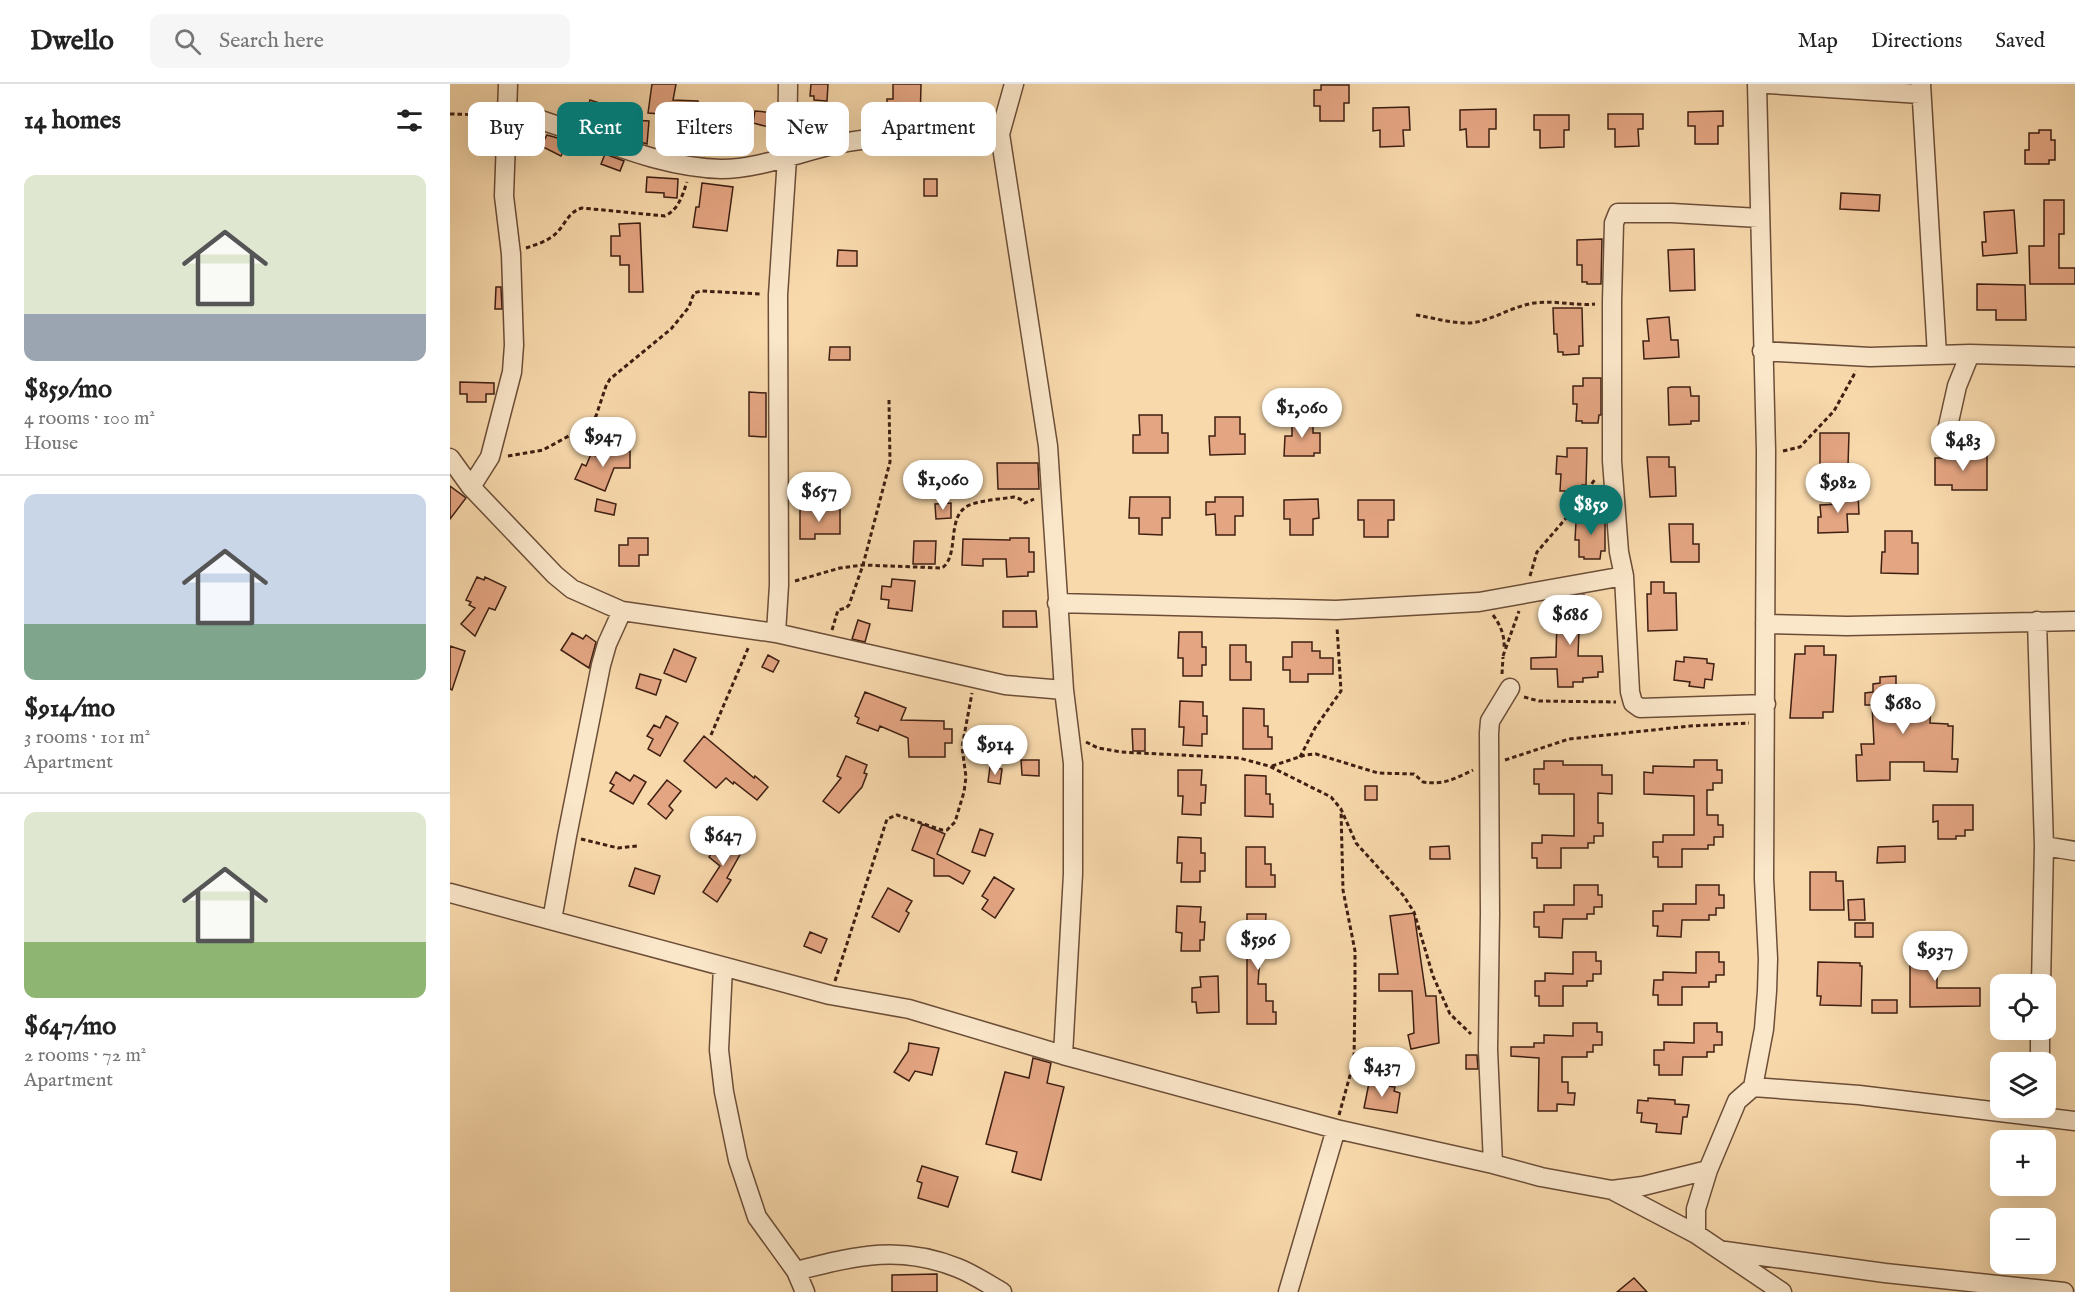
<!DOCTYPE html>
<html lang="en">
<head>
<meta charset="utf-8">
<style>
  body { margin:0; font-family:"IM FELL English",serif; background:#f6f6f6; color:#222; height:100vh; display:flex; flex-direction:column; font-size:22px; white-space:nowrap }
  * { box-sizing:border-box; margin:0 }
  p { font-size:20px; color:#767676 }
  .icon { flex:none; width:33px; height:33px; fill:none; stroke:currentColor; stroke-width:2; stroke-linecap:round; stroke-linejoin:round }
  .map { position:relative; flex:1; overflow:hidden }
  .sheet { display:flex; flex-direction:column; background:#fff; width:450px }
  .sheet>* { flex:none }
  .hud { position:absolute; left:18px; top:18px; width:570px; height:54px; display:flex; gap:12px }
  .controls { position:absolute; left:1540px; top:890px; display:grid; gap:12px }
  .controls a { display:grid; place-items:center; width:66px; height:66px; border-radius:12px; background:#fff; box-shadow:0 6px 24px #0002; font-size:30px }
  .price { position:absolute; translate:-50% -51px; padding:0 14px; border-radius:21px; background:#fff; color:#222; font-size:20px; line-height:39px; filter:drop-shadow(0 2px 3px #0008) }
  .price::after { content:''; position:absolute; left:50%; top:36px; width:18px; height:14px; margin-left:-9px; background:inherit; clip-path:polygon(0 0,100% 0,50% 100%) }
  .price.current { background:#0f766e; color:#fff }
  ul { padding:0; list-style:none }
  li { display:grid; align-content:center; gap:12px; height:318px; padding:0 24px }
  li+li { border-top:2px solid #e0e0e0 }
  li span { display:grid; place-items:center; height:186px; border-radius:12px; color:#555 }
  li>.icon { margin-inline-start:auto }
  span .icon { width:108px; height:108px; fill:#fffc; stroke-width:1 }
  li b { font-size:26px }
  h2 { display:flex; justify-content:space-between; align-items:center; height:72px; padding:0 24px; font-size:26px }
  .tag { padding:0 21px; border-radius:12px; background:#fff; box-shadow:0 6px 24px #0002; font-size:21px; line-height:54px }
  .tag.current { background:#0f766e; color:#fff }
  header { display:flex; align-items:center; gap:36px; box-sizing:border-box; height:84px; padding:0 30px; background:#fff; border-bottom:2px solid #e0e0e0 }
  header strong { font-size:28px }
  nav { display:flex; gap:33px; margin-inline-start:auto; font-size:21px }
  .search { width:420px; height:54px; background:#f6f6f6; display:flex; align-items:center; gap:15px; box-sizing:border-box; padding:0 21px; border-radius:12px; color:#767676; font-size:22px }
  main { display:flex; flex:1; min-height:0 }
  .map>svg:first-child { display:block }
</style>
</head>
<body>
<header>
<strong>Dwello</strong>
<div class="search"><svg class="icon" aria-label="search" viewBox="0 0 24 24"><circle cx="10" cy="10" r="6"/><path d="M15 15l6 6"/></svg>Search here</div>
<nav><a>Map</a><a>Directions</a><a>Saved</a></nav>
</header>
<main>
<section class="sheet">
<h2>14 homes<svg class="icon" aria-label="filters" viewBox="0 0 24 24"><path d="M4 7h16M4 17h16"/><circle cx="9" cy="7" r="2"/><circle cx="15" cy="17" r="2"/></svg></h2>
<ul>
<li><span style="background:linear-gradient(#dfe7d0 75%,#9aa5b1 0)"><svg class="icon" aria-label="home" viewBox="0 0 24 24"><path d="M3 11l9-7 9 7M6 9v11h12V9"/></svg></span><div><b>$859/mo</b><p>4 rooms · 100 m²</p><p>House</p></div></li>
<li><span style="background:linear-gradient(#c9d6e8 70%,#7fa58c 0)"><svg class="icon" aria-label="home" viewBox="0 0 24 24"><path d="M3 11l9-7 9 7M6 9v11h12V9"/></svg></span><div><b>$914/mo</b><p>3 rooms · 101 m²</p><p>Apartment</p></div></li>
<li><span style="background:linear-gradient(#dfe7d0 70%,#8fb573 0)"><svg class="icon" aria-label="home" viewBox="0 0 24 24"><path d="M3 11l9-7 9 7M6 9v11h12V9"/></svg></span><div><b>$647/mo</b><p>2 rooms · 72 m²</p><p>Apartment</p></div></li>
</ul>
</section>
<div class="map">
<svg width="1625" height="1208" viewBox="0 0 1625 1208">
  <rect width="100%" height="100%" fill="#f8d9ac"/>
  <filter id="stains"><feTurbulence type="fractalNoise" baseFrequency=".00333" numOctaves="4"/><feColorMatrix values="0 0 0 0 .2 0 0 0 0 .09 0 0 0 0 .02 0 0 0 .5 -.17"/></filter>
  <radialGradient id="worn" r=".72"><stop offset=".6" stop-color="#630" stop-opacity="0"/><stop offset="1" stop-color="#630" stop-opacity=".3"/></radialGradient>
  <path fill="#e4a582" stroke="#3e1f12" stroke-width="1.5" d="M202,0H226L223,16L248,17L247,35L223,33V31L198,29Z
    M361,0H378L377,17L364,16V12H360Z
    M443,0H471L470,40L440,38V27H437V15H443Z
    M871,1H899V19H894V37H870V22H864V6H871Z
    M140,16L165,24L157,47L133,39Z
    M959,23L960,46H953L954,62L930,63V46L923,47V24Z
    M1046,25V45H1039V63H1017L1016,45L1010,46V26Z
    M305,27L326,29V45L303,39Z
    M1273,27V42H1268V60H1245V42H1238V28Z
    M1158,30H1193V45H1188L1189,62L1165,63V45H1158Z
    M1084,31H1119V46H1114V63L1090,64V46H1084Z
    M181,36L199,37L197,60L181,55Z
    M352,42H375V51L352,54Z
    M1589,46H1601V56H1605V76H1599V80H1575V66H1579V49H1589Z
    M97,51L118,57L111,72L91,62Z
    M155,70L174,77L170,87L151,80Z
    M197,93L228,95L227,114L214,113V109L196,108Z
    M474,95H487V112H474Z
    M252,99L283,103L277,147L243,143L246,123H249Z
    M1391,109L1430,111L1429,127L1390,125Z
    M1594,116H1614V150H1609V184H1625V200H1580L1579,162H1594Z
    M1564,126L1567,169L1533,172L1532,158H1536L1534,128Z
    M190,139L193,208H179V181H170V172H161V152H170L169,140Z
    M1152,155L1151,200H1137V198H1132V181H1127V156Z
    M1244,165L1245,206L1220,207L1218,166Z
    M388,166L407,167V182H387Z
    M1527,200L1575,201L1576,236H1546V226H1527Z
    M46,203H51L52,225H45Z
    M1103,224H1132L1133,262H1129V270L1113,271V268H1108L1107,250H1104Z
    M1219,233L1221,256H1228L1229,273L1194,275L1193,257H1199L1197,235Z
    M380,263H400V276H379Z
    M1133,294H1151V331H1149L1148,339H1132V337H1126L1127,320H1123V302H1133Z
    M10,298L44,299V310H36V318H17V310H10Z
    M1221,303H1240L1241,312H1249V337H1241V340L1219,341L1218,304Z
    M299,308L316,309V353L299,352Z
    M689,331H712V349H718V369H683V351H690Z
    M765,333H790V350H795V370L760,371L759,352H765Z
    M842,333H863V349H870V369H864V372H834L835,352H842Z
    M1370,349H1399L1398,382H1370Z
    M153,364L160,367H180V384H164L155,407L125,395L132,380L136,382L141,370L149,373Z
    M1117,364H1137L1136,401H1132V414H1115V407H1110L1111,390H1106L1107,372L1117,373Z
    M1502,370H1537V406H1502V401H1485V374H1502Z
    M1197,373H1219V383H1225L1226,412L1200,413Z
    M547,379H588L589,405H548Z
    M0,402L16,414L0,435Z
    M1390,410H1408L1409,430H1397L1398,448L1368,449V433H1371L1370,421L1390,420Z
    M680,413H720V434H712V451L689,450V434H679Z
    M765,413H793V432H785V451H766L765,430L756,431V418H765Z
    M147,415L166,420L164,431L145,427Z
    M868,415L869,434L863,435V451H840V435H834V416Z
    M908,416H944V436H938V453H914V436H908Z
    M501,419V434L486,435L485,420Z
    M350,425H390V450H365V455H350Z
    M1136,430H1155V467H1151L1150,475H1134V473H1129V456H1125L1126,438L1135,439Z
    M1219,440H1243V460H1249V478H1221Z
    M1435,447H1462V459H1468V490L1431,489L1432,468H1435Z
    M178,454H198V471H189V482H169V461H178Z
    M560,454H579V468H584V488H578V492L557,493L556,475H533V482L512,481L513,455L560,456Z
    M464,457H486L485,480H463Z
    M27,493L34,496L35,493L56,503L45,526L39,524L25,552L11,540L25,524L19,521L21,518L16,516Z
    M442,495L465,497L462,527L438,524L439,516L431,515L432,502L441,503Z
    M1201,498H1214V509H1226L1227,546L1198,547L1197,510H1201Z
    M1134,511L1132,546H1129L1128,572H1152L1153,588H1148V593L1133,594V598H1123V603H1108L1107,585H1081V574L1106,573L1107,534H1103V517H1113V514Z
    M553,527H586L587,543H553Z
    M408,536L420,540L415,558L402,555Z
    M729,548H752V563H756V581H752V592H733V574H728Z
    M122,549L133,555L136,551L146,558L139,584L111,566Z
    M842,558H862V567H870V574H883V590H858V598H840V586H833V573H842Z
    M780,561H796V578H801V596H780Z
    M0,562L15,567L2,606L0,605Z
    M1355,562H1374V571H1386L1383,628H1373V634H1340L1345,570H1355Z
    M224,565L246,574L236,598L214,589Z
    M318,571L329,577L323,588L312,583Z
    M1234,573L1257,575V579L1264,580L1262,596L1255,595L1254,604L1239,602L1240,598L1224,596L1226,577L1234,578Z
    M190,590L211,596L206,611L186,604Z
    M1446,592V608H1455V614L1481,615L1480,639L1498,640V642H1503L1502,675H1508L1507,688L1474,687V678H1440V696L1407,697L1406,671H1412L1411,660H1424L1422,621H1415V609L1423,608V600L1430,599V593Z
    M415,608L456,624L451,636L494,637V645H502V659H495V673H459L458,654L430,642L428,647L407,639L409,634L405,632Z
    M730,617L753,618V632H757V650H752V662L733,661L734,643H729Z
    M793,624L814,625V642H818V653H822V665H793Z
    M216,632L228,639L210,672L198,665L203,655L197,652L204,641L210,644Z
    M682,645H695V667H683Z
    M254,652L304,694L305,692L318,703L307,716L284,698L283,700L276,694L266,704L234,677Z
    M396,672L417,681L414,689L417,690L412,703L389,729L373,717L391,694L387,692Z
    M571,676H589V692L572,691Z
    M1244,676H1267V686H1272V699H1263V706H1257V731H1268V741H1273V753H1264V761H1258V765H1232V783H1208V773H1203V758H1213V751H1244V712L1194,710V688L1203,689V682L1244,683Z
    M1094,677H1113V681H1152V691H1162V710L1148,709V739H1153V752H1144V759H1138V764H1111V784H1087V774H1082V759H1092V751L1124,752V710H1089V700H1084V685H1094Z
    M540,683L552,685L550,700L538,698Z
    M728,686H752L751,701H756L755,719H751V731L732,730L733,712H728Z
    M166,688L180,697L184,691L196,698L183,720L160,707L164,701L160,699Z
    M795,691L816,692V710H820V720H823V733L795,732Z
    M217,696L231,707L219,722L223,726L216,735L198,720Z
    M915,702H927V716H915Z
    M1483,721H1523V746H1515V752H1506V755H1488V737L1483,738Z
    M472,740L495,750L487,770L520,787L513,800L499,792H484V775L462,766Z
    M530,745L543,750L535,772L522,768Z
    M289,753L297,758L277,794L281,796L267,818L253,808L270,782L259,773L269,757L282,764Z
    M728,753L751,754V769H755V787H750V798H731L732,779H727Z
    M999,762L1000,775H980V763Z
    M1455,762V778L1427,779L1428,763Z
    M796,763H815V780H821V791H825V803H796Z
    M185,784L210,792L204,810L179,802Z
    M1360,788H1386V797H1393L1394,826H1360Z
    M544,793L564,805L545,834L532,825L538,816L532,812Z
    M1124,801H1148V811H1152V823H1144V830H1137V835H1113L1112,854L1089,853V843H1084V828H1094V821H1124Z
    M1246,801H1269V811H1274V824H1266V831H1259V836H1232L1231,853L1207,852L1208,842H1203V827H1213V820H1246Z
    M438,804L462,817L456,827L459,829L449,848L422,833Z
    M1414,815L1415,836H1399L1398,816Z
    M727,822L751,823L750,838H755L754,856H750V867H731L732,849L726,848Z
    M964,829L976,912H986L989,959L961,965L958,951L964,949L962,907H929V890H948L940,832Z
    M797,830H816L815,847L822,848V858L826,859L825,871H810L808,900H816V917H823V928H826V940H797Z
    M1405,839H1423V853H1405Z
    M360,848L377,855L371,869L354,862Z
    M1462,857H1487V904H1530V922L1460,923V880H1462Z
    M1123,868H1146V877H1151V890H1143V897H1137V902H1113V922H1089V912H1085V897H1095V889L1123,890Z
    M1246,868H1269V878H1274V891H1266V898H1259V903H1232V921H1208V911H1203L1204,896H1213V888L1246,889Z
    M1368,878L1410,879V882H1412L1411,922L1370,921L1371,912H1367Z
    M768,892L769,928L747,929L746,918H742V904L751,903L750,893Z
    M1422,916H1447V929H1422Z
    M1123,939H1147V948H1152V961H1143V968H1137V973H1112V998H1118V1009H1125L1124,1021L1107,1020V1027H1088L1089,974L1061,972V963H1084V959H1094V951L1123,952Z
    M1244,939H1267V948H1272V961H1264V968H1257V973H1233L1232,991H1209V981H1204V966H1214V958L1244,959Z
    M459,959L489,964L482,991L465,987L459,997L444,988L458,967Z
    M1016,971H1027L1028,985H1016Z
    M583,974L601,979L597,999L614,1003L591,1096L562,1088L567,1068L536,1060L555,988L579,994Z
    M919,999L945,1003L944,1007L950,1009L947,1029L914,1024Z
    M1198,1014L1225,1016V1020L1239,1021L1237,1033H1233L1231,1050L1206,1048L1207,1040L1191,1038L1192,1029H1187L1188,1016L1198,1017Z
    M472,1082L508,1093L498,1123L468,1114L472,1099L467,1097Z
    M487,1190V1208H442V1191Z
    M1184,1194L1197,1208H1167Z"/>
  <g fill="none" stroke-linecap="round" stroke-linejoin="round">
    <defs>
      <path id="street" d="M564,0L550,50L598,362L614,606L623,679V790L613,971
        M1318,0L1470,10
        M1471,0L1487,271
        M58,25C85,34 112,43 140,53C182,68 225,84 271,85C309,85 350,68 387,60C440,49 496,51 550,50
        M1309,134L1222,129H1168L1164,139L1162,217V377L1169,468L1174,492L1180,608L1183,619L1190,624L1316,620
        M1312,267L1420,273L1520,270L1625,273
        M1494,360L1507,302L1520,270
        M0,374L21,403L105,491L122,505L172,527L326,549L555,601L614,606
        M21,403L40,373L62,288L64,261L61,170L54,112L58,0
        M607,519L886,526L1029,518L1174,492
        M1587,537L1594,762L1591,900
        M1315,540L1397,542L1625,537
        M326,549L329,501L328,211L337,74L338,0
        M1594,762L1625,767
        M0,809L380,911L459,925L613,971L886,1045L1043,1080L1091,1093L1162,1106L1246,1150L1332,1208
        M102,836L117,752L151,581L157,560L172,527
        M273,883L269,966L274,1008L288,1076L307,1133L346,1187L355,1208
        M1590,978V945
        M1303,1003L1409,1011L1625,1037
        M1043,1080L1038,966L1040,830L1039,649L1040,637L1060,604
        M1162,1106L1193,1102L1258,1086
        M1246,1150V1125L1258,1086L1287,1017L1303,1003L1314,945L1317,907L1318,875L1314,795L1316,367L1307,0
        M1275,1167L1435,1189L1614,1208
        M346,1187C406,1172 449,1160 508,1184C523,1190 538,1200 552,1208
        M838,1208L886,1045"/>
    </defs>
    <use href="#street" stroke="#6c4e38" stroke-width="21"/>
    <path stroke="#3e1f12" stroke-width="3" stroke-dasharray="4.5 3" stroke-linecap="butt" d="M0,30L40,31
      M76,164C85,161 95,158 103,152C115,143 117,128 132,124L215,132C229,125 232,112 237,98
      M966,231C986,234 1011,243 1031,237C1049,232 1065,222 1084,219C1105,216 1125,222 1145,220
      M1333,367L1350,363L1384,327L1406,287
      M58,372L93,366L139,341L146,332L156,302L160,295L221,245L239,223L244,209L251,207L312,210
      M1080,492L1087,468L1117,433L1146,394
      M345,497L390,484L413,481L492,484C511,471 494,429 522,420C535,416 550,415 564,413L570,415L575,419L584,415
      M1043,531C1051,542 1055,552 1054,566
      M382,546L388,526L396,524L399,521L413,481L440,378L439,316
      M1053,572L1069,527
      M1052,590L1053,573
      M1074,613L1089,617L1166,618
      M261,651L299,562
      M636,658L648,664L671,668L789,674L819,682L881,713L891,725L906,759L953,811L964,828L983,892L1000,930L1021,950
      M850,673L865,644L891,607L887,543
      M1055,676L1119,655L1240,642L1299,639
      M822,682L855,671L866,670L928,689L964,690L973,698C995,701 1004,695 1023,686
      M131,755L168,764L188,762
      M385,897L437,735L447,731L492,746H497L505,738L514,708L516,693L512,663L522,609
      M889,1031L904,977L905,908V867L893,806L891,726"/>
    <use href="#street" stroke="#fae6c9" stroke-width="18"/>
  </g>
  <rect width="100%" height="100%" filter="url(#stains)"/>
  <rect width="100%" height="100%" fill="url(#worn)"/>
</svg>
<div class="controls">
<a><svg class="icon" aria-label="locate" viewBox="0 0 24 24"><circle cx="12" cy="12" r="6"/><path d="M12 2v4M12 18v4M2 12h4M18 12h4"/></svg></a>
<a><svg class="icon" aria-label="layers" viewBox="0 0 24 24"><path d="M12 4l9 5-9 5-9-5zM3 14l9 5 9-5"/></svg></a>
<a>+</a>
<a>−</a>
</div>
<b class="price" style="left:852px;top:355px">$1,060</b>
<b class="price" style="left:153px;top:384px">$947</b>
<b class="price" style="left:1513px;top:388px">$483</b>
<b class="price" style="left:493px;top:427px">$1,060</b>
<b class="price" style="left:1388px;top:430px">$982</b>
<b class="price" style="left:369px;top:439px">$657</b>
<b class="price current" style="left:1141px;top:452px">$859</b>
<b class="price" style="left:1120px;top:562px">$686</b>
<b class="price" style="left:1453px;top:651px">$680</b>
<b class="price" style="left:545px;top:692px">$914</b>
<b class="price" style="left:273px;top:783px">$647</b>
<b class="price" style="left:808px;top:887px">$596</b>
<b class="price" style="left:1485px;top:898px">$937</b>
<b class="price" style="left:932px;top:1014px">$437</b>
<div class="hud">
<a class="tag">Buy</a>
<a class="tag current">Rent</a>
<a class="tag">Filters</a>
<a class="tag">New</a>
<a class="tag">Apartment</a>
</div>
</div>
</main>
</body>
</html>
